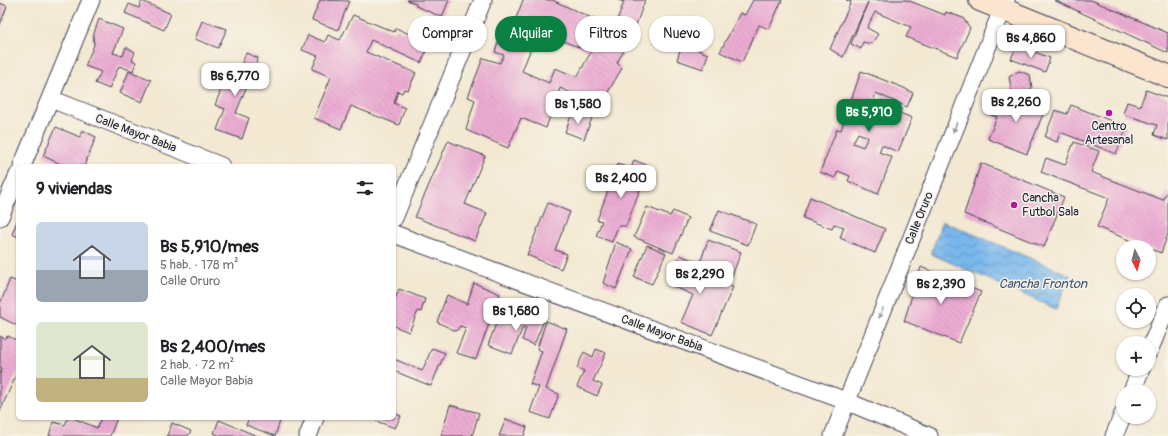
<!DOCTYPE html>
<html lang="es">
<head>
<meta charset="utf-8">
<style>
  body { margin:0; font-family:Pangolin,sans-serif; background:#f6f6f6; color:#202124; height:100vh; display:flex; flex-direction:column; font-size:15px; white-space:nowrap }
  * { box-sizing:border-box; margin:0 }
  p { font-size:13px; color:#757577 }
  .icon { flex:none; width:22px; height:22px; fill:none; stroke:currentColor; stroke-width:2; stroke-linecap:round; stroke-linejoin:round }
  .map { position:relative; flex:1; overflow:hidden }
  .sheet { position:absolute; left:16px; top:164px; width:380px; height:256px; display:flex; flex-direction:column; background:#fff; border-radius:6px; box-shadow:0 1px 3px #0004 }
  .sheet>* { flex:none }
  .guide { position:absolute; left:408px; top:16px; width:380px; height:36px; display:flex; gap:8px }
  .needle { width:26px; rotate:174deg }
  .controls { position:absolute; left:1116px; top:240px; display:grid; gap:8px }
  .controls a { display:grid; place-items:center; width:40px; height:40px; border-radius:50%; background:#fff; box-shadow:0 1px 3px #0004; font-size:20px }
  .price { position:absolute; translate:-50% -34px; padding:0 9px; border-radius:8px; background:#fff; color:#222; font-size:13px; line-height:26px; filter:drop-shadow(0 1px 2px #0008) }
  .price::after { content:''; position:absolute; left:50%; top:24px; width:12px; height:9px; margin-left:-6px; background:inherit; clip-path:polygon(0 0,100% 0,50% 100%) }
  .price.on { background:#0b8043; color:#fff }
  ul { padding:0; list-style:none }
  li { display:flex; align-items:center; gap:12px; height:100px; padding:0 20px }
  li span { display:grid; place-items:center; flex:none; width:112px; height:80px; border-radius:6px; color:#555 }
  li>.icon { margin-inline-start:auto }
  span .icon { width:48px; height:48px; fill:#fffc; stroke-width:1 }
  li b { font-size:17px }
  h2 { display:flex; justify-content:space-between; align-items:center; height:48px; padding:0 20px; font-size:17px }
  .chip { padding:0 14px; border-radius:18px; background:#fff; box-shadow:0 1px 3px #0004; font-size:14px; line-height:36px }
  .chip.on { background:#0b8043; color:#fff }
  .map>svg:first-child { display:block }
</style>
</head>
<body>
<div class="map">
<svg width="1168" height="436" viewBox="0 0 1168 436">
  <defs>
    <pattern id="water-waves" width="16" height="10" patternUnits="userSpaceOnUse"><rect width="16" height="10" fill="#78b7ec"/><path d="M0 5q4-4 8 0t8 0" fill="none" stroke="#6294c0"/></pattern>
    <pattern id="building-back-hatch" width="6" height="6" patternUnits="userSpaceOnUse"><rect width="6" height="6" fill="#ecacd3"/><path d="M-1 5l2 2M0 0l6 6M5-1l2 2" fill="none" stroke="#ca94b6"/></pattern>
  </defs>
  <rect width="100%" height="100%" fill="#f7f3e8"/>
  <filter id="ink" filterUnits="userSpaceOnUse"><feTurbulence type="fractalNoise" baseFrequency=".025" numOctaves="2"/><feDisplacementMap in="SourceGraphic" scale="8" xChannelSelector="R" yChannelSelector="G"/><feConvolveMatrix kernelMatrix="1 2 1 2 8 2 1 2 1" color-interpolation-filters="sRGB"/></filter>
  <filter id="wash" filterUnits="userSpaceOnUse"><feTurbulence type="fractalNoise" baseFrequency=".012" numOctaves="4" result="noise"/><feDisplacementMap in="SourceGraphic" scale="16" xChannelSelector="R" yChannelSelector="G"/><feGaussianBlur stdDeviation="0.9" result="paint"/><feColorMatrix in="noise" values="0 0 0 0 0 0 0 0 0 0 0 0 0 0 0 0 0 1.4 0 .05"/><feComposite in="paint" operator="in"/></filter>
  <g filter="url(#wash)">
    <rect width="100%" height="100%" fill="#f3e8d1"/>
    <path fill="url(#water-waves)" stroke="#4d6c94" d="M942,221L1070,275L1056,309L931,254Z"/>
    <g id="blocks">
      <path fill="url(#building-back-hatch)" fill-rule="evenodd" d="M320,0L349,1L338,30L312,20Z
        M407,0H449L442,17L416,6V4Z
        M523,0H552L614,28L624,2L618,0H645L632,36L617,63L622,68L600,106L560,88L546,128L521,118L508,148L466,130L475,100L468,97L483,58L500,63L504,55L495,52L500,36L508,39ZM538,31L591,52L577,77L555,68L549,83L522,71Z
        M753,0H782L769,29L759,25L742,62L720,52L740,13L745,15Z
        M846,0H907L945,15L946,12L963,18L970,28L957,57L906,37L911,27L875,12L867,28L878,34L872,44L863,42L861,49L851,44L868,2L843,57L830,49L851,2Z
        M1054,0H1091L1168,33V53Z
        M142,1L171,14L164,30L125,13L129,4L139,8Z
        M0,3L7,6L0,25Z
        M353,15L394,32L396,28L418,38L415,44L427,49L421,63L371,40L366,52L416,73L408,90L404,89L402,93L398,91L394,103L405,108L399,125L351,106L341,129L314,118L331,77L312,69L318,56L302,50L308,35L325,42L328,35L340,40Z
        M99,19L123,29L113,53L123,56L126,47L135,52L132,60L136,62L133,71L119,66L109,89L95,83L101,72L85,66L94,45L93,36Z
        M202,21L227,29L218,48L195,39Z
        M682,44L708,54L703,69L677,60Z
        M1017,45L1050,58L1045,72L1011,59Z
        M246,53L258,58L236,113L249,118L242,139L217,130L225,109L215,105L226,78L220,76L224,65L239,71Z
        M129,71L151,80L142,102L120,93Z
        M861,71L904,88L913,93L907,107L876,93L873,101L880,103L881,100L902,108L900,113L912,118L898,152L882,145L879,152L892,157L878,194L848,181L850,176L838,171L835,178L820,172L837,129L841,130ZM858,133L868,137L863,147L853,143Z
        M1019,71L1030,75L1032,88L1023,93L1012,92L1009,77Z
        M1146,90L1168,98V140L1154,135L1157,125L1123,114L1127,102L1140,106Z
        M1005,94L1045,109L1027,154L988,139L997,117L989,114L993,104L999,107Z
        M1071,105L1127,127L1116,154L1060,132L1057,142L1045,137L1055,110L1067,114Z
        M573,111L592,118L584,139L565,132Z
        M56,127L80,137L82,130L96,137L84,166H65L43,156Z
        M448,141L485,156L465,204L487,213L475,241L415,217Z
        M1074,142L1099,151L1091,172L1163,200L1168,189V234L1161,253L1097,227L1109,198L1041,172L1046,158L1065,165Z
        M634,160L649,166L626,226H618L612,242L596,236L602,221L597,220L618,164L631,169Z
        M981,163L1064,197L1044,247L964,214Z
        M810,197L885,229L875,253L840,238L844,227L834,224L832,229L803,218Z
        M548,203L570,212L555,250L567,254L561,269L527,255Z
        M647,207L670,216L673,211L688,218L673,253L634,237Z
        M719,210L756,224L748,245L710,231Z
        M18,219V237L12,234Z
        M708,240L741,252L732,276L700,263Z
        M616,242L632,249L616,289L603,283Z
        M647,245L666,253L652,284L634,277Z
        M680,255L700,263L696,272L733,287L712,335L681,322L693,295L668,284Z
        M921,267L981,292L959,343L904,321Z
        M10,279L18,282V326L0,317V304Z
        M474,283L500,294L476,359L456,353L466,328L460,326L456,331L437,322L447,295L467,304Z
        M399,289L425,299L421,312L418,311L409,332L394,326V302Z
        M519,310L544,320L534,345L522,340L526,328L523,327L512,354L488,345L497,321L513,327Z
        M546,321L567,329L546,389L559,394L550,419L530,412L539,387L530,384L542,351L537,349Z
        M0,336L5,339L8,336L18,341V371L0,411V374L2,368L0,367Z
        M432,348L445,353L431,386L394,371V359L422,371Z
        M596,349L606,353L593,381L602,385L597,396L577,387L584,371L577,368L584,352L593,357Z
        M450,405L479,413L472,436H441Z
        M394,413L401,416L395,428L376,421L377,418H394Z
        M68,418H73L97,428L101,418H117L110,436H49L53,422L65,425Z
        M249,418H281L275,436L246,425Z
        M506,419L527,427L524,436H499Z
        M219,420L257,436H220L214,433Z
        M172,423L191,431L188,436H167Z"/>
    </g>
  </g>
  <g filter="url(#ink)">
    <use href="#blocks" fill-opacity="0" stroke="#414052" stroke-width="1"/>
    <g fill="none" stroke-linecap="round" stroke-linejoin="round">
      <defs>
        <path id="street" d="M51,99L221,166
          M22,166L91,0
          M0,217L18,175
          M394,218L483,0
          M394,234L846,401L929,436
          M1149,351L1168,305
          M1132,391L1141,369
          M308,436L315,418
          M833,436L1006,0
          M1114,436L1123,414"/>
        <path id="secondary" d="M980,0L1168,76"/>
      </defs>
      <use href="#street" stroke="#414052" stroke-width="19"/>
      <use href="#secondary" stroke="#414052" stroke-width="24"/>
      <use href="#street" stroke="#fff" stroke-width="17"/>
      <use href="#secondary" stroke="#fbe5cf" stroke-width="22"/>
    </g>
    <defs><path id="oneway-solid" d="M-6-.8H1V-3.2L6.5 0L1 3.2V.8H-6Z"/></defs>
    <g fill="#9c9ca7">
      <use href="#oneway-solid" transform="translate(955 127) rotate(112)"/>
      <use href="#oneway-solid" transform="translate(881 313) rotate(112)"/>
    </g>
  </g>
  <g fill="#b5179e" stroke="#f7f3e8" stroke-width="1.5">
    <circle cx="1109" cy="113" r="4"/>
    <circle cx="1014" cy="205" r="4"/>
  </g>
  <g text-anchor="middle" stroke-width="3" stroke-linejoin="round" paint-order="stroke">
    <g font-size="12" fill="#22223b" stroke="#f7f3e8">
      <text x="1109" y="130">Centro<tspan x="1109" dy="14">Artesanal</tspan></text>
      <text x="1022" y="202" text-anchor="start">Cancha<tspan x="1022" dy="14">Futbol Sala</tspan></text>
    </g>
    <g font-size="12" fill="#22223b" stroke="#f7f3e8">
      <text transform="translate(136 133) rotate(21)" y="4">Calle Mayor Babia</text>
      <text transform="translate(919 218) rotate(-68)" y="4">Calle Oruro</text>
      <text transform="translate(662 333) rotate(20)" y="4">Calle Mayor Babia</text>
    </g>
    <g font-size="13" font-style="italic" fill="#405679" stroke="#f7f3e8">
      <text x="1043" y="288">Cancha Fronton</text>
    </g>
  </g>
</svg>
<div class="controls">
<a><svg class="needle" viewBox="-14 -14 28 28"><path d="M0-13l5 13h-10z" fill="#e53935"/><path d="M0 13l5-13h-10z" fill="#757577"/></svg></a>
<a><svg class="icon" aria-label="locate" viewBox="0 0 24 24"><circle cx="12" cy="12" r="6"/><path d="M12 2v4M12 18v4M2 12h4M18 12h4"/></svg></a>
<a>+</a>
<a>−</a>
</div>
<b class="price" style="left:1031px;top:59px">Bs 4,860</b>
<b class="price" style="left:235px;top:97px">Bs 6,770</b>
<b class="price" style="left:1016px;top:123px">Bs 2,260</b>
<b class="price" style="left:578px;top:125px">Bs 1,580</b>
<b class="price on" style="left:869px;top:133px">Bs 5,910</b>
<b class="price" style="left:621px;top:199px">Bs 2,400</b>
<b class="price" style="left:700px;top:295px">Bs 2,290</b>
<b class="price" style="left:941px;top:305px">Bs 2,390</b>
<b class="price" style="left:516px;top:332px">Bs 1,680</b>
<div class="guide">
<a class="chip">Comprar</a>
<a class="chip on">Alquilar</a>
<a class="chip">Filtros</a>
<a class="chip">Nuevo</a>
</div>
<section class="sheet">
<h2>9 viviendas<svg class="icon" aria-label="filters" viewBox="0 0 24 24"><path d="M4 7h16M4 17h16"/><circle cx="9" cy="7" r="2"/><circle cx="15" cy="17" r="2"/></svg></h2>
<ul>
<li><span style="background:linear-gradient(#c9d6e8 60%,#9aa5b1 0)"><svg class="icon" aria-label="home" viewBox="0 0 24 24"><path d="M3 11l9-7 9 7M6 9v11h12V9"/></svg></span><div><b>Bs 5,910/mes</b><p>5 hab. · 178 m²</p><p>Calle Oruro</p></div></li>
<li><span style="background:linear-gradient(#dfe7d0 70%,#c2b280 0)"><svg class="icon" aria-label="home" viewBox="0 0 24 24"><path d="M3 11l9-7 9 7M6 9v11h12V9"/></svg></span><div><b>Bs 2,400/mes</b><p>2 hab. · 72 m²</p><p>Calle Mayor Babia</p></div></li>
</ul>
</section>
</div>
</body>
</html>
